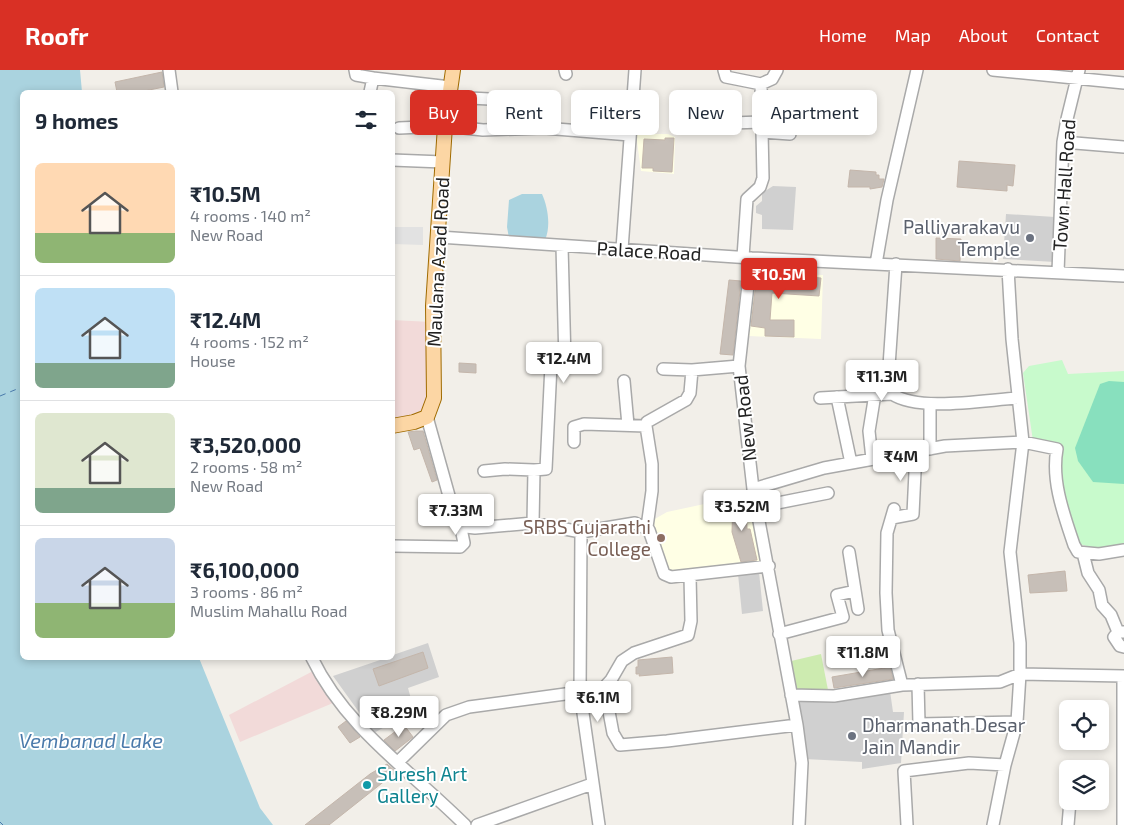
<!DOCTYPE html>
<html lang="en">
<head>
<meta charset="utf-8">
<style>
  body { margin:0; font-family:"Exo 2",sans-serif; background:#f2f2f3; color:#1f2937; height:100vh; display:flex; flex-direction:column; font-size:19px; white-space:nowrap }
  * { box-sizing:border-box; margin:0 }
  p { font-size:16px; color:#747a83 }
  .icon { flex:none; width:28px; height:28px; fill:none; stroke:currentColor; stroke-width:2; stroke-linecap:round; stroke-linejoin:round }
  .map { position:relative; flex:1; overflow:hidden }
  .side { position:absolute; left:20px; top:20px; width:375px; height:570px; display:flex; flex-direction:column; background:#fff; border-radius:8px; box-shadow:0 2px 8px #0003 }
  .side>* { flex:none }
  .hud { position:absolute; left:410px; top:20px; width:475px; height:45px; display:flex; gap:10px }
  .buttons { position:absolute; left:1059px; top:630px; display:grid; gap:10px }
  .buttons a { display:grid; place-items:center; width:50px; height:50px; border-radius:8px; background:#fff; box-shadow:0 2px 8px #0003; font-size:25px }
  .price { position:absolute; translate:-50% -42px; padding:0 11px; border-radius:5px; background:#fff; color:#222; font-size:16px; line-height:32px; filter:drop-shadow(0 1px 2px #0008) }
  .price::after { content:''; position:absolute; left:50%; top:30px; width:15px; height:11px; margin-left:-8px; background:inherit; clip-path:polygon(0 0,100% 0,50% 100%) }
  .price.current { background:#d93025; color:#fff }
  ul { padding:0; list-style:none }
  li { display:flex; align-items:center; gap:15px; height:125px; padding:0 15px }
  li+li { border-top:1px solid #e0e1e3 }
  li span { display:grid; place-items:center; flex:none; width:140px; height:100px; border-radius:8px; color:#555 }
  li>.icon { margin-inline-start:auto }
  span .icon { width:60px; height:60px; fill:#fffc; stroke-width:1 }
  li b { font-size:21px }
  h2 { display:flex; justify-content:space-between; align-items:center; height:60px; padding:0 15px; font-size:21px }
  .tag { padding:0 18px; border-radius:8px; background:#fff; box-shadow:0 2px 8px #0003; font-size:18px; line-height:45px }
  .tag.current { background:#d93025; color:#fff }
  header { display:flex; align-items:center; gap:30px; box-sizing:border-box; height:70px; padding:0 25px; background:#d93025; color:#fff }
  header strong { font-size:24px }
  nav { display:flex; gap:28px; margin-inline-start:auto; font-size:18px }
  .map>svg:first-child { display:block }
</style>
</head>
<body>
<header>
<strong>Roofr</strong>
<nav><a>Home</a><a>Map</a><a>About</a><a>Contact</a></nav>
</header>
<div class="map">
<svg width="1124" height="755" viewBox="0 0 1124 755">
  <rect width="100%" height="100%" fill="#f2efe9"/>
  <path fill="#f2dad9" d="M392,250L431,252L429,326L422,340L413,345L393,348Z
    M315,600L333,633L240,672L229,645Z"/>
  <path fill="#ffffe5" d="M636,64H668L675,67L674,104L641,101Z
    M751,202L823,205L821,269L749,266Z
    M751,424L764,491L668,503L653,450L667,442Z"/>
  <path fill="#d0d0d0" d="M773,116L796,117L793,160L762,159V145L756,143V136L762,131V123Z
    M1006,144L1055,147V192L1003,189Z
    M759,502L763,541L742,544L738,504Z
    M428,573L439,607L408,618L414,640L374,663L333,606L386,588H392L393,585Z
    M890,621L893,642H904L901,693L862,699V692L805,689L795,628Z"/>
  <path fill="#cdebb0" d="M821,584L828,620L807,624L794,619L787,592Z"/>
  <path fill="#c8facc" d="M1062,290L1068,304L1124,301V477L1095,478L1079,474L1061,417V377L1033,371L1023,303L1029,296Z"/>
  <path fill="#88e0be" d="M1109,311L1124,312V414L1093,412L1078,391L1075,378L1100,314Z"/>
  <path fill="#e2e2e2" d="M393,157H423V175L393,174Z"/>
  <path fill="#aad3df" d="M0,0H80L82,22H22V588H199L260,738L273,755H0Z
    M522,124H542C548,137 551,157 545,170L509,168L507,157L509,130Z"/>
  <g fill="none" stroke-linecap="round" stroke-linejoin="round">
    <path stroke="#4a7aab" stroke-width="1" stroke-dasharray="6 5" stroke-linecap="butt" d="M0,326L22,317
      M0,752L3,755"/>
  </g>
  <path fill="#c7bfb8" stroke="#c4b6ab" d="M162,2L164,17L139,22H117L115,12Z
    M665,68H674L672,102L653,101V98H642L644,69L665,70Z
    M959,91L1015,95L1013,116L1007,115V121L957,117Z
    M850,100L876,102V105H879V109H884L882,117L870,119V117H848Z
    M936,168L961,169L960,191L936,189Z
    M757,203L821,208L819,226L772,223L770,250H794V267L765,266V258L751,256Z
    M729,210L741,211L733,285L720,284Z
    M459,293L476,294V303L459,302Z
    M416,361H423L437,410L432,412L420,378L414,380L408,362Z
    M746,428L747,459H750L757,490L741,492L732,462L733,430Z
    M1065,501L1067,521L1030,523L1028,505Z
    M423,582L428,598L379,616L373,599Z
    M672,587L673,603L639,606L640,604H636V597H638V590Z
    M890,597L893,609L834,618L832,607Z
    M346,651L360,667L350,673L338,657Z
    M404,655L413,667L395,681L384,670Z
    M387,694L396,702L329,755H305L370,704Z"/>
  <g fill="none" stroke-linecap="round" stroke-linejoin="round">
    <defs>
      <path id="minor" d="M169,0L172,22
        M355,0L356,5L373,8
        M565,0L566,4
        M724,0L726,7L761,14L763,108L760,117L747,129L743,187
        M993,0L1124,13
        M761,14L772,9L777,0
        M370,22L373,8L450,17
        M449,27L533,31
        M703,54L761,52
        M399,58L445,56L483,60L544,58L630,65
        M762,62L790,64
        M1063,72L1124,77
        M392,90L443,92
        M439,167L751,188L1124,206
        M622,179L635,0
        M751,188L739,296L753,419L797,655L802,693L799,755
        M876,194L887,130L917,0
        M896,194L889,296L892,324C919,342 984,330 1018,328
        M1058,202L1063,72L1067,49L1079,0
        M663,299L692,300
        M624,311L628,355
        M837,327L851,393
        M820,328L892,324
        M930,334V379
        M427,347L451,433L459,449L466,457L475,458L533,453L581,462L635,453L649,460L664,504L671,507L769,496
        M574,372V357L584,354L646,356
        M872,389L869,361L875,324
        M484,401L505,399L534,400
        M753,419L824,398L945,376L1023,372L1057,379C1051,411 1064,445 1074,475L1078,482L1099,484L1124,480
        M757,437L828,423
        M894,439L887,463L886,523L888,560L902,615
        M892,448L913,444L916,381
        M533,453L534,400L546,399L551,295L565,292L562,176
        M647,457L652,421V394L646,356L647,352L686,330L690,323L692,300L739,296
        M581,462L580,622L599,755
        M392,476L460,477L464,473L459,449
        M849,482L858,539
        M1083,483L1088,503L1099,520L1102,535L1111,545L1118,562H1124
        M1118,562L1114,567L1120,576L1124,577
        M779,564L843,547L837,525L855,521
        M312,588C345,657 412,702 465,755
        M918,614L919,654L1017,652
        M599,623L611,610L622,591L634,583L688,565L691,551L690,506
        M791,625L834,626L902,615L1000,612L1020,604L1124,606
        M398,692L446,645L469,637L580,622L599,623L607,631L613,663L620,675L667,671L797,655
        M477,755L592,714
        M907,755L904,701L969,693L1005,695
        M993,755L1005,695L1017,652L1020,604V573L1010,482L1023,372L1012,269L1008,199
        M1068,755L1070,731
        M1123,755V606"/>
      <path id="major" d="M392,356L414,352L427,347L434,328L433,236L445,56L453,0"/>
    </defs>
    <use href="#minor" stroke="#a9a9a9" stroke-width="14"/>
    <use href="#major" stroke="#a06b00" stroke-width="16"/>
    <use href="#minor" stroke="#fff" stroke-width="11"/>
    <use href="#major" stroke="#fcd6a4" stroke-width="14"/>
  </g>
  <g fill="#6b7280" stroke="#fff" stroke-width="2">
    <circle cx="1030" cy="168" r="5"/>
    <circle cx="852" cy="666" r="5"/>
  </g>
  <circle fill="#8d6e63" stroke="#fff" stroke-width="2" cx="661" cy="468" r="5"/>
  <circle fill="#0f9aa8" stroke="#fff" stroke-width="2" cx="367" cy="715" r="5"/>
  <g text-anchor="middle" stroke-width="4" stroke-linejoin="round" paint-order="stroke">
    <g font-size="19" fill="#222" stroke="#fff">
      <text transform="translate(1064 115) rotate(-86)" y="7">Town Hall Road</text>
      <text transform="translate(649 181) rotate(3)" y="7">Palace Road</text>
      <text transform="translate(438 192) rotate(-87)" y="7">Maulana Azad Road</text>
      <text transform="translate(745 348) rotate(-96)" y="7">New Road</text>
    </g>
    <g font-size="19" fill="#5b616d" stroke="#fff" text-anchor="end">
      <text x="1020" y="164">Palliyarakavu<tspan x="1020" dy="22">Temple</tspan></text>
      <text x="862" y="662" text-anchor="start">Dharmanath Desar<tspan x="862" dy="22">Jain Mandir</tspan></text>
    </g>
    <g font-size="19" fill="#785e54" stroke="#fff" text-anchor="end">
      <text x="651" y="464">SRBS Gujarathi<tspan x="651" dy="22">College</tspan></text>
    </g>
    <g font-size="19" fill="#0d838f" stroke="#fff" text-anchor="start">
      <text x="377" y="711">Suresh Art<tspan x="377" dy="22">Gallery</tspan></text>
    </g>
    <g font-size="20" font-style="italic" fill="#4a7aab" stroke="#fff">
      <text x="91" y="678">Vembanad Lake</text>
    </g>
  </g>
</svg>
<div class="buttons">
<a><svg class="icon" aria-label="locate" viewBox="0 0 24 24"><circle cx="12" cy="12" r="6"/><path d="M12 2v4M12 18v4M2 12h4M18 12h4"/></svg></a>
<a><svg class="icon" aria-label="layers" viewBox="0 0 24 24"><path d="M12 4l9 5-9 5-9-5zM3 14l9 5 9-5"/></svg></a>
</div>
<b class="price current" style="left:779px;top:230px">₹10.5M</b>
<b class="price" style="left:564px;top:314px">₹12.4M</b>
<b class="price" style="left:882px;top:332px">₹11.3M</b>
<b class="price" style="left:901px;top:412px">₹4M</b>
<b class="price" style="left:742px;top:462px">₹3.52M</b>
<b class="price" style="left:456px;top:466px">₹7.33M</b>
<b class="price" style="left:863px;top:608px">₹11.8M</b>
<b class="price" style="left:598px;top:653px">₹6.1M</b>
<b class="price" style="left:399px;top:668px">₹8.29M</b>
<div class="hud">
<a class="tag current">Buy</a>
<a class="tag">Rent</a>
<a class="tag">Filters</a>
<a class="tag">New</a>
<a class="tag">Apartment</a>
</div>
<section class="side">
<h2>9 homes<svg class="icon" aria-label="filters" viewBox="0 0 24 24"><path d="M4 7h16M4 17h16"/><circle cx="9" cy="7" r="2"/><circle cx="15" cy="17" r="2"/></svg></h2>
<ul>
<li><span style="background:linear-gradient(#ffd9b3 70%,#8fb573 0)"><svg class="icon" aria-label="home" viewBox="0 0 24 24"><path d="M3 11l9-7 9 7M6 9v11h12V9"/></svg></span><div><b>₹10.5M</b><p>4 rooms · 140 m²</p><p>New Road</p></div></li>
<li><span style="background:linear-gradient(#bfe0f5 75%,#7fa58c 0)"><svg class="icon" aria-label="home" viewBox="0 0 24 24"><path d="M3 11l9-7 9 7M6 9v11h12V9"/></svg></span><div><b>₹12.4M</b><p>4 rooms · 152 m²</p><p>House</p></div></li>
<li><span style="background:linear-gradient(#dfe7d0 75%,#7fa58c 0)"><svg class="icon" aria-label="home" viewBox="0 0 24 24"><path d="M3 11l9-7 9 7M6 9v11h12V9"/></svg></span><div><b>₹3,520,000</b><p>2 rooms · 58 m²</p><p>New Road</p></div></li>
<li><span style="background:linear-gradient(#c9d6e8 65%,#8fb573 0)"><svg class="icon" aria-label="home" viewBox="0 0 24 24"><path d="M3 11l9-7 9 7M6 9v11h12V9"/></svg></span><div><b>₹6,100,000</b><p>3 rooms · 86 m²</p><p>Muslim Mahallu Road</p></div></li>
</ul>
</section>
</div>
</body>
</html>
